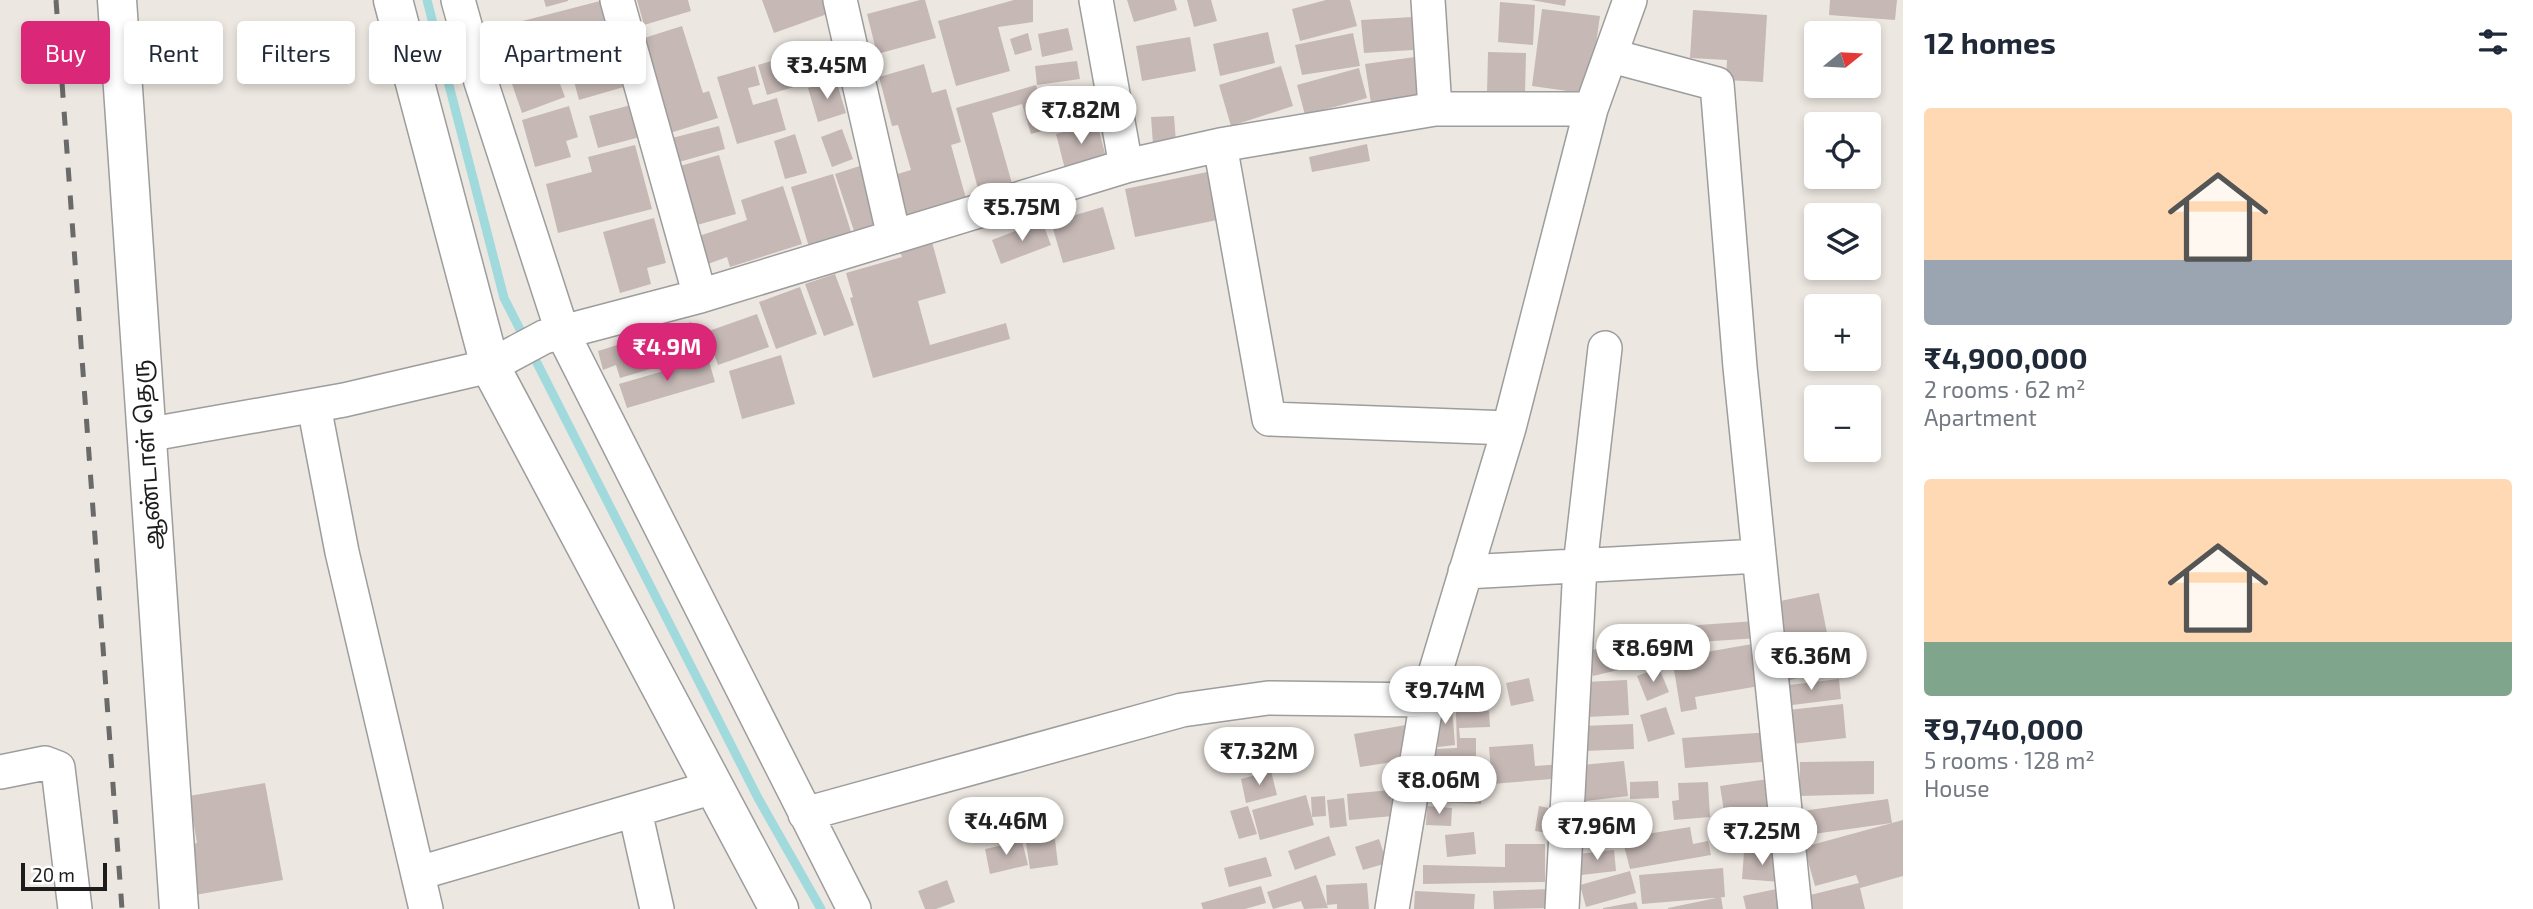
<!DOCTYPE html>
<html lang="en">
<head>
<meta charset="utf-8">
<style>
  body { margin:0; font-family:"Exo 2","Noto Sans Tamil",sans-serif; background:#f2f2f3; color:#1f2937; height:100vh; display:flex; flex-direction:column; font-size:26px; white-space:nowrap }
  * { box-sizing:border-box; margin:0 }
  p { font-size:23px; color:#747a83 }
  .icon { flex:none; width:38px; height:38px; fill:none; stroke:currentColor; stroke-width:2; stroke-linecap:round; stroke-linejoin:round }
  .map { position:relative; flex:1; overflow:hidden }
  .side { display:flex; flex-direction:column; background:#fff; width:630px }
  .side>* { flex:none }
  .banner { position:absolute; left:21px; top:21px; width:665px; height:63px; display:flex; gap:14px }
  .needle { width:46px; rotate:72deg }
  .controls { position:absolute; left:1804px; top:21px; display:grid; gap:14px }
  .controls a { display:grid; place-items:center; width:77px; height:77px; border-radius:7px; background:#fff; box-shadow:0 4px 10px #0003; font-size:35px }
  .scale { position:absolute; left:21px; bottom:18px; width:86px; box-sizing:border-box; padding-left:7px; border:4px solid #1c1c1c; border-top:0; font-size:19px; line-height:24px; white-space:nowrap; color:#1c1c1c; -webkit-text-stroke:5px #fff; paint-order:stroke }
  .price { position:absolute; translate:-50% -60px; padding:0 16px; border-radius:24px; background:#fff; color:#222; font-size:23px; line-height:46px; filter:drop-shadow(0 2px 4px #0008) }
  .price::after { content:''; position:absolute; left:50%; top:42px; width:21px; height:16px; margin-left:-10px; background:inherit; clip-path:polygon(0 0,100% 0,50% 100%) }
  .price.active { background:#db2777; color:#fff }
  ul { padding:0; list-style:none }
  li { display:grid; align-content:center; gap:14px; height:371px; padding:0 21px }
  li span { display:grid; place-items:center; height:217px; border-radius:7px; color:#555 }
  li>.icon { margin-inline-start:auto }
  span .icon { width:126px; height:126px; fill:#fffc; stroke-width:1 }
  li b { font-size:30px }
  h2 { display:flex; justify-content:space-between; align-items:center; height:84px; padding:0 21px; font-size:30px }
  .chip { padding:0 24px; border-radius:7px; background:#fff; box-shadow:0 4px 10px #0003; font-size:24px; line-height:63px }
  .chip.active { background:#db2777; color:#fff }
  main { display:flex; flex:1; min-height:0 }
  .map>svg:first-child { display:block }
</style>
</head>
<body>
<main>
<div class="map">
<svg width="1903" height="909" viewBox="0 0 1903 909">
  <rect width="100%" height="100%" fill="#ede7e1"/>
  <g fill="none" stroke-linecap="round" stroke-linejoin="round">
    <path stroke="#a1dadc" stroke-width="9" d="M427,0L504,298L758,798L821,909"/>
  </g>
  <path fill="#c5b8b5" d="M544,0H568V1L546,7Z
    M604,0L617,53L558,68L550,37L497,51L491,29Z
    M637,0H688L691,11L644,25Z
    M762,0H826L830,13L774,33Z
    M920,0H925L936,38L877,54L867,14Z
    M1014,0H1033V22L998,27L1010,71L956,86L938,21Z
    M1127,0H1174L1177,10L1134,22Z
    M1187,0H1211L1217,21L1194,27Z
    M1326,0H1350L1357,26L1300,41L1292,9Z
    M1531,0H1566L1565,6Z
    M1830,0H1897L1895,20L1829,15Z
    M1500,2L1535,5L1533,45L1498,42Z
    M1542,9L1600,16L1589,94L1532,86Z
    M1693,10L1767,15L1763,82L1726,80L1727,60L1690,58Z
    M1412,17L1413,50L1364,53L1361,20Z
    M682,26L703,93L709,91L718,118L670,133L641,39Z
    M1068,28L1073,50L1042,57L1038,34Z
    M1268,32L1275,63L1220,76L1213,44Z
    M1028,33L1032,50L1015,55L1010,39Z
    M1353,33L1360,66L1302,75L1295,45Z
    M1190,37L1196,71L1142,81L1136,46Z
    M546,42L554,57L527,71L519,56Z
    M836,43L844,72L767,95L758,65Z
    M1488,52L1526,53L1525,94L1487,93Z
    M619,57L627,86L579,100L571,70Z
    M1415,57L1420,97L1371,103L1365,64Z
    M1077,61L1080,79L1037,85L1035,66Z
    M924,64L932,93L946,89L961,142L951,145L967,202L900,220L887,177L911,170L898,125L892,126L879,77Z
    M755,66L760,85L748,88L753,105L777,98L786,130L737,144L717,77Z
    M1281,66L1293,106L1231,126L1219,85Z
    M554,68L565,97L522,113L512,84Z
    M1359,68L1367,98L1305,115L1297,85Z
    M836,80L846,113L818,122L808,88Z
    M1036,85L1048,129L1031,134L1022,104L992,113L1013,187L980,196L956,108Z
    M631,105L640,137L598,148L589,116Z
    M569,106L578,137L566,141L571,157L535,167L522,120Z
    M1174,116L1176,142L1153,144L1151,117Z
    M1097,123L1106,157L1065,169L1056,134Z
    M719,126L725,149L679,162L672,138Z
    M842,129L853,159L832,167L821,137Z
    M795,134L807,173L785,179L774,141Z
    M1367,144L1370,161L1312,172L1309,157Z
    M635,145L652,209L558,233L546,184L592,172L588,157Z
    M719,155L736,214L697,225L680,166Z
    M866,164L887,226L856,237L835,174Z
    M1212,171L1222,219L1135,237L1125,189Z
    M833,174L852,235L809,247L791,187Z
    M783,186L802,244L730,267L727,257L708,264L699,236L747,220L741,200Z
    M1103,207L1115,249L1063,263L1051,222Z
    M654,218L666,263L647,268L651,284L620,293L603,232Z
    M1042,221L1051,245L1001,264L992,240Z
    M932,242L946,293L918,301L930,345L1006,323L1010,339L873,378L850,298L853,297L846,273L902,257L900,251Z
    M835,274L854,325L824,336L805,284Z
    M800,287L817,334L776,349L759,302Z
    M757,314L769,347L718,365L706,332Z
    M691,322L701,354L620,378L616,365L603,370L598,351Z
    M781,355L795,404L742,419L729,371Z
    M708,358L715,382L627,408L619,384Z
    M1819,593L1828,638L1783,646L1775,602Z
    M1756,621L1758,638L1685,643L1684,626Z
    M1642,639L1648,663L1593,676L1587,651Z
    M1758,643L1765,685L1695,697L1697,709L1681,712L1672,658Z
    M1830,648L1835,670L1785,681L1781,659Z
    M1659,668L1669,692L1647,701L1637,676Z
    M1529,678L1534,701L1511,706L1506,683Z
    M1839,679L1841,699L1784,706L1781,686Z
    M1627,680L1629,715L1586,717L1585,682Z
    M1843,704L1846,738L1792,744L1788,710Z
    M1452,706L1455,745L1438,747L1435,707Z
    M1666,707L1675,734L1648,742L1640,715Z
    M1489,711L1490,727L1459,728L1460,738H1476V768L1435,770V749L1457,748L1456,712Z
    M1633,724L1634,749L1584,751L1582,726Z
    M1406,725L1412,759L1360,767L1354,734Z
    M1772,732L1774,761L1685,768L1682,738Z
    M1533,744L1535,766L1563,764L1564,778L1492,784L1489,747Z
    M1624,761L1628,796L1586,801L1582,765Z
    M1874,761V794L1800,796V762Z
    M1271,771L1277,795L1246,803L1241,779Z
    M1434,775L1482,777L1481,804L1433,802Z
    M1768,779L1775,822L1727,830L1720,786Z
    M1658,781L1659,798L1630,799V782Z
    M1708,782L1710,817L1674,820L1672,801L1679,800L1678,783Z
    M265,783L283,880L189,896L180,846L197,843L189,796Z
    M1391,790L1393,816L1349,820L1347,794Z
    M1306,795L1314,825L1260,840L1252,810Z
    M1325,796L1326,816L1312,817L1311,797Z
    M1344,798L1347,826L1330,828L1327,800Z
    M1888,799L1892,823L1799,836L1795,812Z
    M1248,806L1257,834L1239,839L1230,811Z
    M1427,806L1452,808L1451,826L1426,825Z
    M1539,806L1559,810L1555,834L1535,831Z
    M1903,820V876L1860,888L1865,909H1810L1806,896L1859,883L1856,875L1815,886L1804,847Z
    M1690,827L1693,844L1708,841L1711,855L1630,869L1622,838Z
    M1474,832L1476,854L1447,857L1445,835Z
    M1329,836L1336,855L1295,870L1288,851Z
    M1055,839L1058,865L1030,869L1026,843Z
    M1379,839L1387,863L1363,870L1355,847Z
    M1022,841L1028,865L990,874L985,849Z
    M1505,844H1545V882L1423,884V865L1505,867Z
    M1614,850L1616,871L1581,875L1578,854Z
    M1744,852L1782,854L1780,882L1742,879Z
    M1266,857L1272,876L1229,887L1224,868Z
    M1723,868L1725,897L1642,904L1639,875Z
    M1630,871L1636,893L1586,907L1580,885Z
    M1316,875L1328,908L1304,909L1301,901L1273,909L1267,892Z
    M947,880L955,902L936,909H925L918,891Z
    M1367,883L1369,909H1337V904L1327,905L1326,885Z
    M1261,886L1266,903L1245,909H1203L1201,903Z
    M1786,887L1791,909H1746L1743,896Z
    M1549,889L1550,908L1494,909L1493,891Z
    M1415,891L1475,894L1474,909H1414Z
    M1721,897L1723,909H1668V908Z
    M1636,902L1638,909H1603V908Z"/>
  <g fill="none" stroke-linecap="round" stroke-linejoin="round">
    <defs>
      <path id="minor" d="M458,0L481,82L563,334L854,909
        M617,0L700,296
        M840,0L894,237
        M1096,0L1126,166L1220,145L1435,109H1591L1630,0
        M1428,0L1435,109
        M1612,56L1717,84L1740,367L1795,909
        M1220,145L1269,419L1509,428L1591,109
        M314,406L342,552L426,909
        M146,435L344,400L490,366L544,337L700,296L1126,166
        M1465,572L1759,556
        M0,772L45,763L58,768L75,909
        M635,811L657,909
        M805,814L1182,710L1268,698L1427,700
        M419,873L714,787
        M1392,909L1427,700L1509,428
        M1562,909L1580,566L1605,348"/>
      <path id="tertiary" d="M117,0L179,909
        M393,0L490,366L779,909"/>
    </defs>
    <use href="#minor" stroke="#9d9d9d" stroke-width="36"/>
    <use href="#tertiary" stroke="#9d9d9d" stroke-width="41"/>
    <use href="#minor" stroke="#fff" stroke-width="33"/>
    <use href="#tertiary" stroke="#fff" stroke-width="38"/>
    <path stroke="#6a6a6a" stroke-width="5" stroke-dasharray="14 14" stroke-linecap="butt" d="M56,0L122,909"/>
  </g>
  <g text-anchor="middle" stroke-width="7" stroke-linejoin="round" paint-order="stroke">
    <g font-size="23" fill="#1c1c1c" stroke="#fff">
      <text transform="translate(147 455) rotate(-94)" y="8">ஆண்டாள் தெரு</text>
    </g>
  </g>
</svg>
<div class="controls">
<a><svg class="needle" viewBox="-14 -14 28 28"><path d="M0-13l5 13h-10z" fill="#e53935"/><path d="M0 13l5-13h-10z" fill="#747a83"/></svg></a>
<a><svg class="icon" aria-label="locate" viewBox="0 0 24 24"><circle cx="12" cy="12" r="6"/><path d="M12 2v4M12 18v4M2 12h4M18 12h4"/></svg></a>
<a><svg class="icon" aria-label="layers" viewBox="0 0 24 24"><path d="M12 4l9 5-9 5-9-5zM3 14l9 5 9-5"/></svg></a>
<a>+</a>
<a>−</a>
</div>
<div class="scale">20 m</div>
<b class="price" style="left:827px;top:101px">₹3.45M</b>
<b class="price" style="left:1081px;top:146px">₹7.82M</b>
<b class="price" style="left:1022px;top:243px">₹5.75M</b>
<b class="price active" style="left:667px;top:383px">₹4.9M</b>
<b class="price" style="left:1653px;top:684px">₹8.69M</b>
<b class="price" style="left:1811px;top:692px">₹6.36M</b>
<b class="price" style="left:1445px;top:726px">₹9.74M</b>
<b class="price" style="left:1259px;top:787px">₹7.32M</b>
<b class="price" style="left:1439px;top:816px">₹8.06M</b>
<b class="price" style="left:1006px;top:857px">₹4.46M</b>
<b class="price" style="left:1597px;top:862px">₹7.96M</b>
<b class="price" style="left:1762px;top:867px">₹7.25M</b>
<div class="banner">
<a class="chip active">Buy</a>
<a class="chip">Rent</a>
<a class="chip">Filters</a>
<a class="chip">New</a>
<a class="chip">Apartment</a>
</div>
</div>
<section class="side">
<h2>12 homes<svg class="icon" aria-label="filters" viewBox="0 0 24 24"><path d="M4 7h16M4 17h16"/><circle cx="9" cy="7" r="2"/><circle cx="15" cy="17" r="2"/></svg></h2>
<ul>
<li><span style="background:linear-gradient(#ffd9b3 70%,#9aa5b1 0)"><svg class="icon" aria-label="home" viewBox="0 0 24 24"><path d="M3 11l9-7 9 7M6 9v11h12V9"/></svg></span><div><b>₹4,900,000</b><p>2 rooms · 62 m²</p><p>Apartment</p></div></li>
<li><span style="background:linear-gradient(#ffd9b3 75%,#7fa58c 0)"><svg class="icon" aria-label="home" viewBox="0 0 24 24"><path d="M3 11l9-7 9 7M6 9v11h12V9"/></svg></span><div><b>₹9,740,000</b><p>5 rooms · 128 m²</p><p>House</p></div></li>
</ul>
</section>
</main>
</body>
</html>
